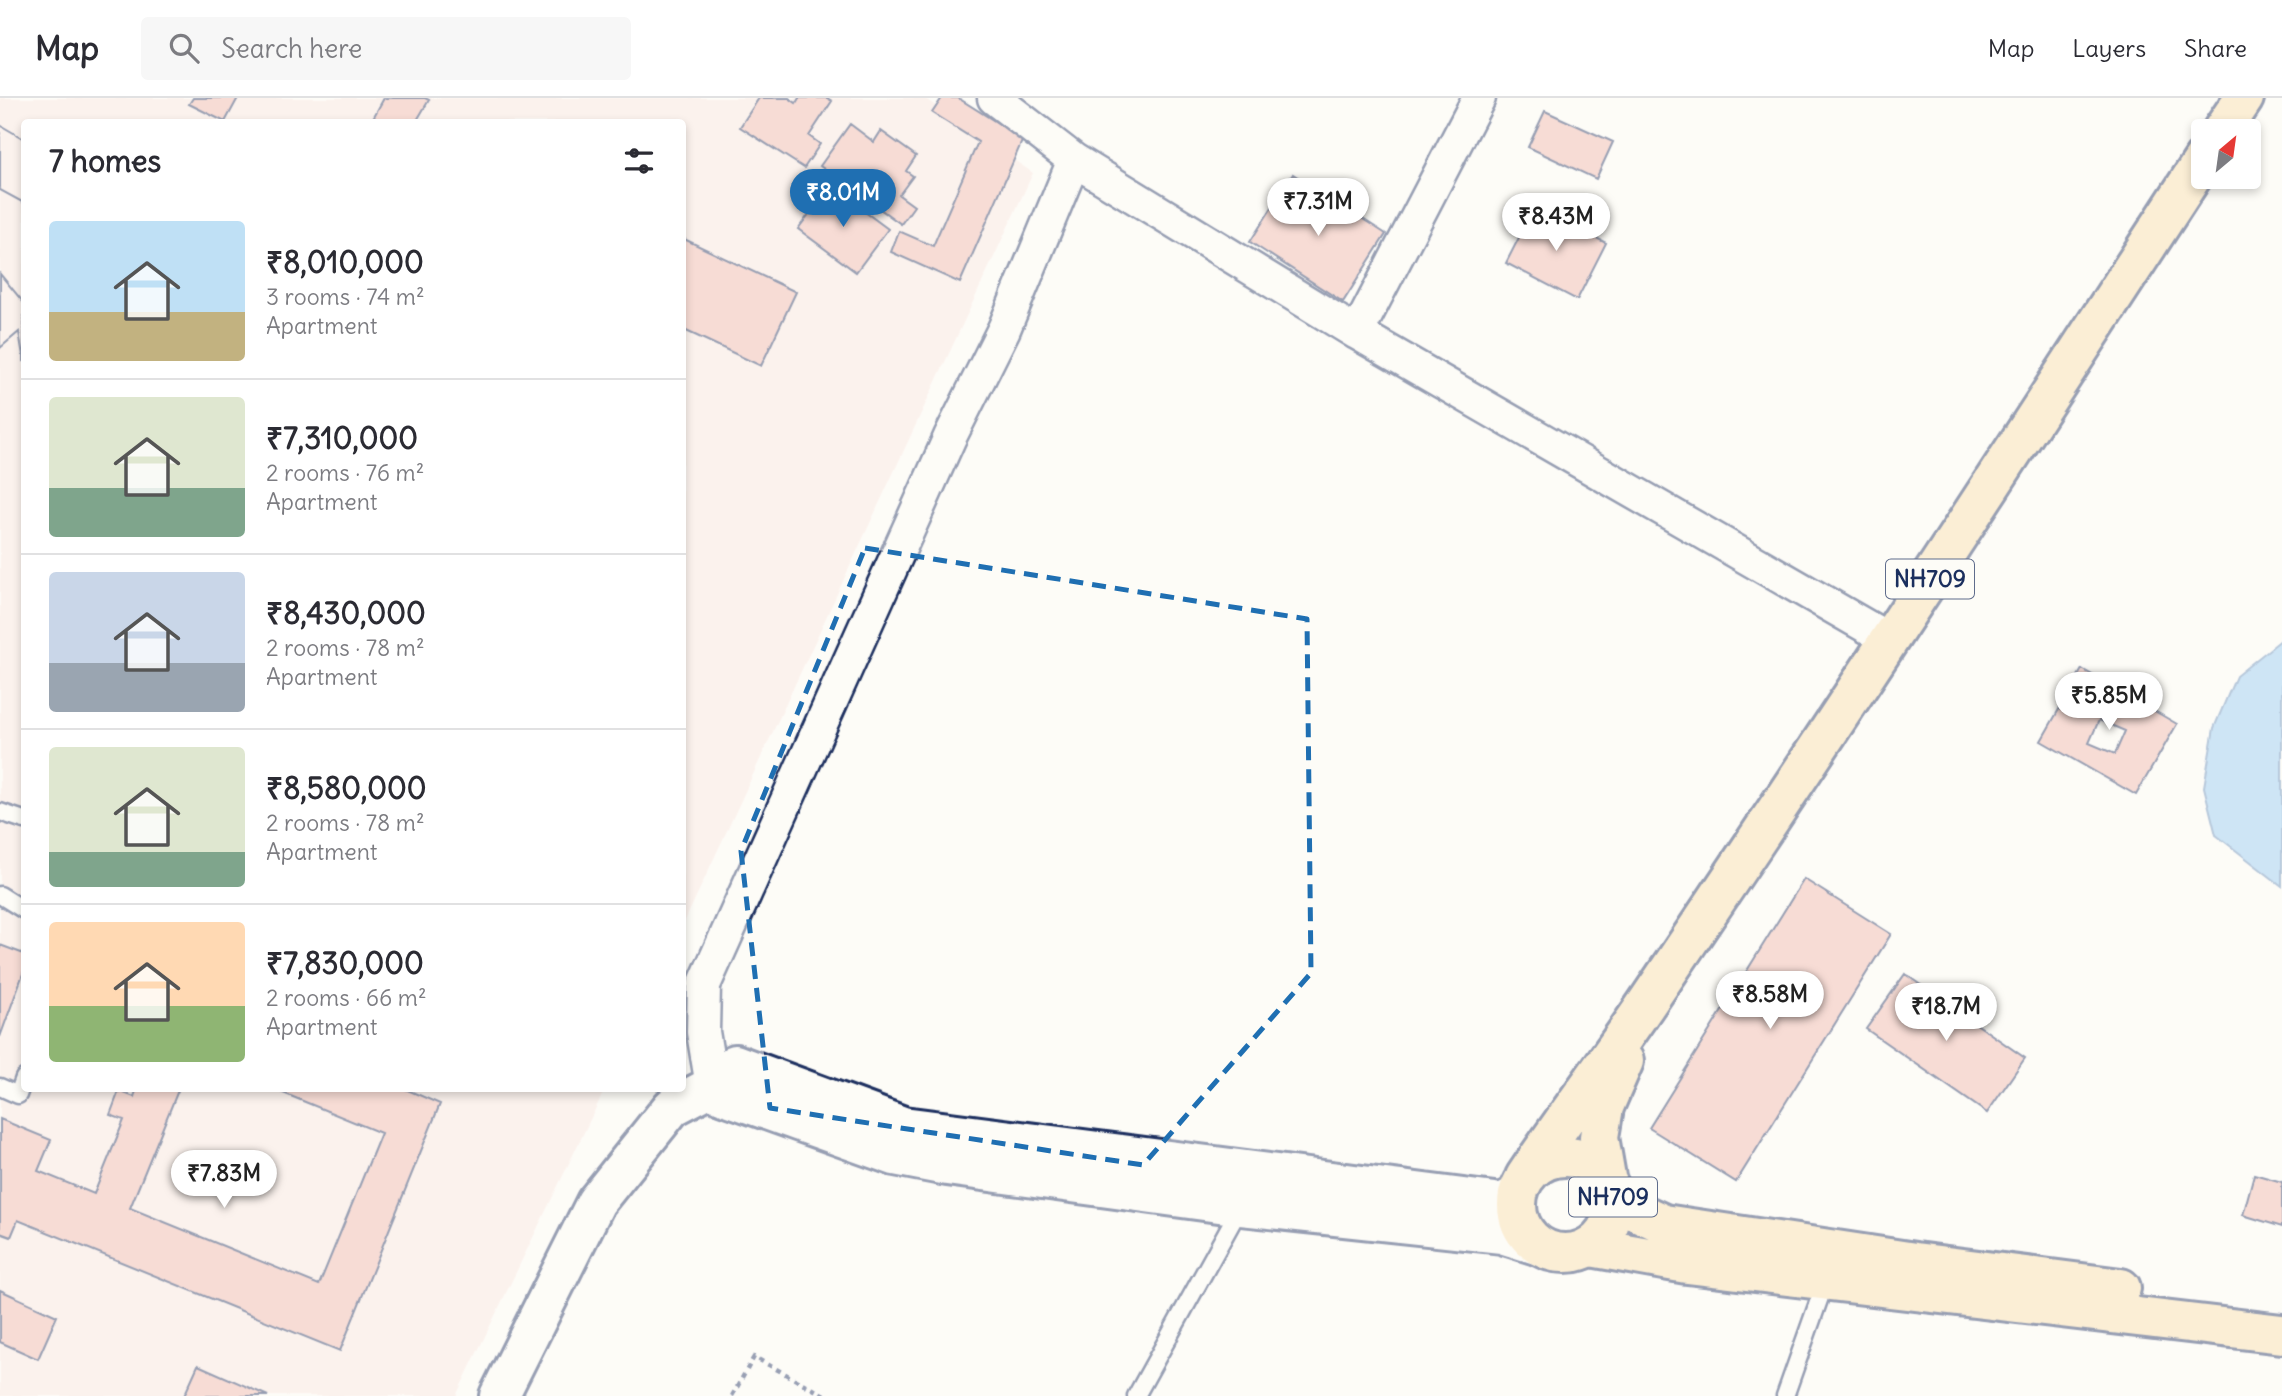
<!DOCTYPE html>
<html lang="en">
<head>
<meta charset="utf-8">
<style>
  body { margin:0; font-family:Delius,sans-serif; background:#f7f7f7; color:#2b2b33; height:100vh; display:flex; flex-direction:column; font-size:26px; white-space:nowrap }
  * { box-sizing:border-box; margin:0 }
  p { font-size:23px; color:#7c7c81 }
  .icon { flex:none; width:38px; height:38px; fill:none; stroke:currentColor; stroke-width:2; stroke-linecap:round; stroke-linejoin:round }
  .map { position:relative; flex:1; overflow:hidden }
  .side { position:absolute; left:21px; top:21px; width:665px; height:973px; display:flex; flex-direction:column; background:#fff; border-radius:7px; box-shadow:0 4px 10px #0003 }
  .side>* { flex:none }
  .needle { width:46px; rotate:29deg }
  .buttons { position:absolute; left:2191px; top:21px; display:grid; gap:14px }
  .buttons a { display:grid; place-items:center; width:70px; height:70px; border-radius:7px; background:#fff; box-shadow:0 4px 10px #0003; font-size:35px }
  .price { position:absolute; translate:-50% -60px; padding:0 16px; border-radius:24px; background:#fff; color:#222; font-size:23px; line-height:46px; filter:drop-shadow(0 2px 4px #0008) }
  .price::after { content:''; position:absolute; left:50%; top:42px; width:21px; height:16px; margin-left:-10px; background:inherit; clip-path:polygon(0 0,100% 0,50% 100%) }
  .price.on { background:#1f6fb2; color:#fff }
  ul { padding:0; list-style:none }
  li { display:flex; align-items:center; gap:21px; height:175px; padding:0 28px }
  li+li { border-top:2px solid #e1e1e2 }
  li span { display:grid; place-items:center; flex:none; width:196px; height:140px; border-radius:7px; color:#555 }
  li>.icon { margin-inline-start:auto }
  span .icon { width:84px; height:84px; fill:#fffc; stroke-width:1 }
  li b { font-size:30px }
  h2 { display:flex; justify-content:space-between; align-items:center; height:84px; padding:0 28px; font-size:30px }
  header { display:flex; align-items:center; gap:42px; box-sizing:border-box; height:98px; padding:0 35px; background:#fff; border-bottom:2px solid #e1e1e2 }
  header strong { font-size:33px }
  nav { display:flex; gap:38px; margin-inline-start:auto; font-size:24px }
  .search { width:490px; height:63px; background:#f7f7f7; display:flex; align-items:center; gap:18px; box-sizing:border-box; padding:0 24px; border-radius:7px; color:#7c7c81; font-size:26px }
  .map>svg:first-child { display:block }
</style>
</head>
<body>
<header>
<strong>Map</strong>
<div class="search"><svg class="icon" aria-label="search" viewBox="0 0 24 24"><circle cx="10" cy="10" r="6"/><path d="M15 15l6 6"/></svg>Search here</div>
<nav><a>Map</a><a>Layers</a><a>Share</a></nav>
</header>
<div class="map">
<svg width="2282" height="1298" viewBox="0 0 2282 1298">
  <rect width="100%" height="100%" fill="#fdfcf7"/>
  <filter id="ink" filterUnits="userSpaceOnUse"><feTurbulence type="fractalNoise" baseFrequency=".0143" numOctaves="2"/><feDisplacementMap in="SourceGraphic" scale="14" xChannelSelector="R" yChannelSelector="G"/><feConvolveMatrix kernelMatrix="1 2 1 2 8 2 1 2 1" color-interpolation-filters="sRGB"/></filter>
  <g filter="url(#ink)">
    <path fill="#f9e7e0" d="M0,0H924L1033,75L683,827L682,24H24V990L605,991L456,1298H0Z"/>
    <path fill="#94c9f2" stroke="#648bb7" stroke-width="2" d="M2282,541V788L2216,737L2204,689L2214,630L2236,578Z"/>
    <path fill="#f0b6ab" stroke="#1b2f5e" stroke-width="2" fill-rule="evenodd" d="M193,0H238L225,24L189,6Z
      M384,0H425L429,2L416,24H381L373,20Z
      M759,0H789L796,5L799,0H827L832,3L809,38L820,46L804,70L740,29Z
      M942,0H958L1023,41L960,185L891,154L899,133L933,148L978,44L932,15Z
      M1545,13L1613,44L1596,81L1528,49Z
      M850,26L874,44L881,33L916,58L906,73L913,78L899,97L914,108L901,126L820,68Z
      M0,27L24,41V105L0,92Z
      M0,27L24,41V105L0,92Z
      M1293,76L1386,136L1343,204L1250,144Z
      M830,88L888,131L856,174L798,131Z
      M1535,108L1606,145L1577,202L1506,165Z
      M682,140L796,194L761,268L682,231Z
      M0,176L24,205V264L19,234L0,250Z
      M0,176L24,205V264L19,234L0,250Z
      M2082,571L2177,626L2136,697L2041,643ZM2099,622L2125,633L2115,656L2089,645Z
      M1804,781L1891,836L1736,1084L1649,1030Z
      M0,847L24,856V873L0,939Z
      M1905,876L2025,960L1987,1015L1866,931Z
      M137,990H179L130,1110L319,1187L381,1035L271,990H403L440,1006L340,1253L18,1122L11,1139L0,1135V1021L51,1042L38,1073L94,1096L124,1022L110,1017L119,993L134,999Z
      M2254,1076L2282,1084V1129L2243,1117Z
      M0,1192L57,1218L38,1261L0,1244Z
      M198,1267L268,1298H184Z"/>
    <g fill="none" stroke-linecap="round" stroke-linejoin="round">
      <defs>
        <path id="service" d="M0,714L24,722
          M0,797L24,812
          M0,989L18,997L24,980
          M1136,1298L1241,1108
          M1785,1298L1826,1182"/>
        <path id="minor" d="M994,0L1074,62L1357,235L1890,542
          M1357,235L1479,0
          M712,988L703,934L704,887L950,339L1004,231L1074,62"/>
        <path id="tertiary" d="M712,988L722,996L895,1058L947,1068L1241,1108L1502,1136L1537,1147
          M499,1298L596,1104L672,1009L712,988L735,966L903,1028L1502,1105L1517,1097"/>
        <path id="primary" d="M2222,33L2244,0
          M1517 1107a48 48 0 1 1 96 0a48 48 0 1 1-96 0Z
          M1525,1079C1567,1016 1613,956 1655,893C1841,618 2022,340 2203,62
          M1606,1079L1599,1039L1604,1009L1624,963
          M1613,1098L1642,1116L1664,1126L1915,1164L2121,1190
          M1591,1149L1687,1166L2282,1236"/>
      </defs>
      <use href="#service" stroke="#1b2f5e" stroke-width="21"/>
      <use href="#minor" stroke="#1b2f5e" stroke-width="37"/>
      <use href="#tertiary" stroke="#1b2f5e" stroke-width="44"/>
      <use href="#primary" stroke="#1b2f5e" stroke-width="44"/>
      <path stroke="#1b2f5e" stroke-width="4.5" stroke-dasharray="5 5" stroke-linecap="butt" d="M732,1298L754,1259L826,1298"/>
      <use href="#service" stroke="#fdfcf7" stroke-width="16"/>
      <use href="#minor" stroke="#fdfcf7" stroke-width="32"/>
      <use href="#tertiary" stroke="#fdfcf7" stroke-width="38"/>
      <use href="#primary" stroke="#f9deab" stroke-width="38"/>
    </g>
  </g>
  <path d="M0 0H2282V1298H0ZM865,450L1307,521L1311,875L1143,1067L770,1010L741,753Z" fill="#fdfcf7" fill-opacity=".55" fill-rule="evenodd"/>
  <path fill="none" stroke="#1f6fb2" stroke-width="5" stroke-dasharray="14 9" stroke-linejoin="round" d="M865,450L1307,521L1311,875L1143,1067L770,1010L741,753Z"/>
  <g text-anchor="middle" stroke-width="5" stroke-linejoin="round" paint-order="stroke">
    <g fill="#fdfcf7" stroke="#5f6c8c" stroke-width="2">
      <rect x="1886" y="461.5" width="88" height="39" rx="5"/>
      <rect x="1569" y="1079.5" width="88" height="39" rx="5"/>
    </g>
    <g font-size="23" font-weight="bold" fill="#1b2f5e">
      <text x="1930" y="489">NH709</text>
      <text x="1613" y="1107">NH709</text>
    </g>
  </g>
</svg>
<div class="buttons">
<a><svg class="needle" viewBox="-14 -14 28 28"><path d="M0-13l5 13h-10z" fill="#e53935"/><path d="M0 13l5-13h-10z" fill="#7c7c81"/></svg></a>
</div>
<b class="price on" style="left:843px;top:131px">₹8.01M</b>
<b class="price" style="left:1318px;top:140px">₹7.31M</b>
<b class="price" style="left:1556px;top:155px">₹8.43M</b>
<b class="price" style="left:2109px;top:634px">₹5.85M</b>
<b class="price" style="left:1770px;top:933px">₹8.58M</b>
<b class="price" style="left:1946px;top:945px">₹18.7M</b>
<b class="price" style="left:224px;top:1112px">₹7.83M</b>
<section class="side">
<h2>7 homes<svg class="icon" aria-label="filters" viewBox="0 0 24 24"><path d="M4 7h16M4 17h16"/><circle cx="9" cy="7" r="2"/><circle cx="15" cy="17" r="2"/></svg></h2>
<ul>
<li><span style="background:linear-gradient(#bfe0f5 65%,#c2b280 0)"><svg class="icon" aria-label="home" viewBox="0 0 24 24"><path d="M3 11l9-7 9 7M6 9v11h12V9"/></svg></span><div><b>₹8,010,000</b><p>3 rooms · 74 m²</p><p>Apartment</p></div></li>
<li><span style="background:linear-gradient(#dfe7d0 65%,#7fa58c 0)"><svg class="icon" aria-label="home" viewBox="0 0 24 24"><path d="M3 11l9-7 9 7M6 9v11h12V9"/></svg></span><div><b>₹7,310,000</b><p>2 rooms · 76 m²</p><p>Apartment</p></div></li>
<li><span style="background:linear-gradient(#c9d6e8 65%,#9aa5b1 0)"><svg class="icon" aria-label="home" viewBox="0 0 24 24"><path d="M3 11l9-7 9 7M6 9v11h12V9"/></svg></span><div><b>₹8,430,000</b><p>2 rooms · 78 m²</p><p>Apartment</p></div></li>
<li><span style="background:linear-gradient(#dfe7d0 75%,#7fa58c 0)"><svg class="icon" aria-label="home" viewBox="0 0 24 24"><path d="M3 11l9-7 9 7M6 9v11h12V9"/></svg></span><div><b>₹8,580,000</b><p>2 rooms · 78 m²</p><p>Apartment</p></div></li>
<li><span style="background:linear-gradient(#ffd9b3 60%,#8fb573 0)"><svg class="icon" aria-label="home" viewBox="0 0 24 24"><path d="M3 11l9-7 9 7M6 9v11h12V9"/></svg></span><div><b>₹7,830,000</b><p>2 rooms · 66 m²</p><p>Apartment</p></div></li>
</ul>
</section>
</div>
</body>
</html>
